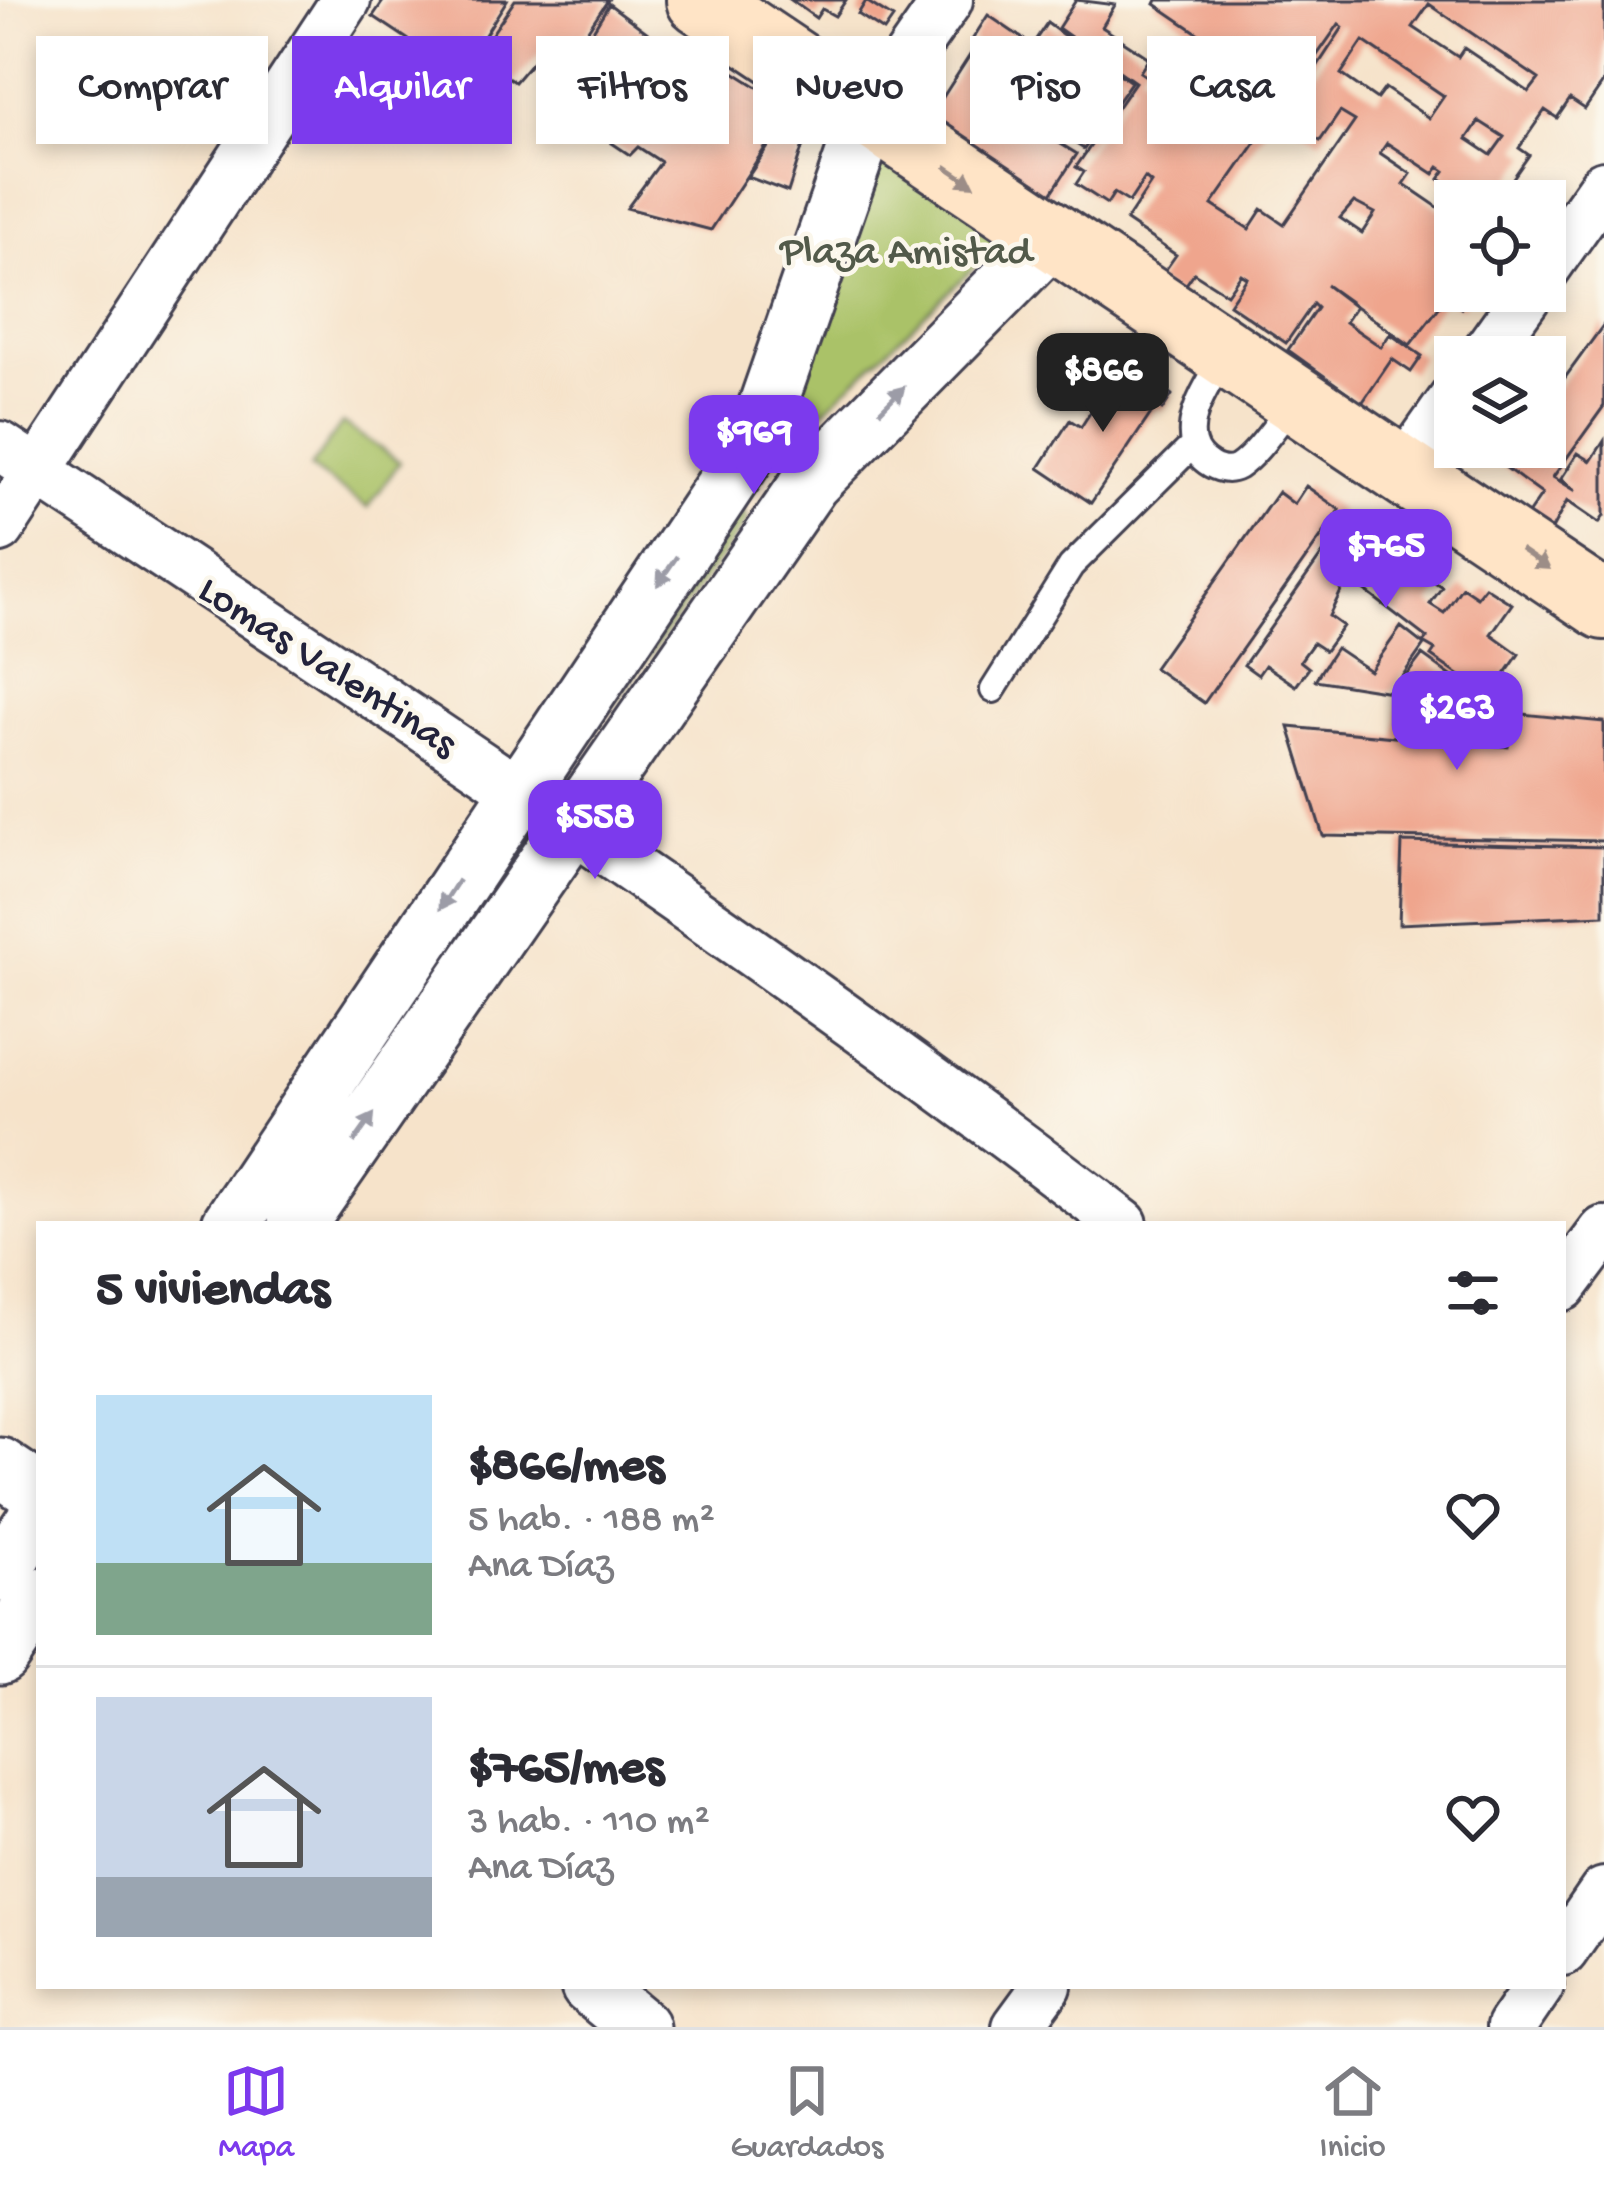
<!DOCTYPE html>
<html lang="es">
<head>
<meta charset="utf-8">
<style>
  body { margin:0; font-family:"Gochi Hand",sans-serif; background:#f7f7f7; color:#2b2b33; height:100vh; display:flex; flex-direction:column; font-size:45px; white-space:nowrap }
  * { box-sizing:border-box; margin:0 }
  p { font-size:39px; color:#7c7c81 }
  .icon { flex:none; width:66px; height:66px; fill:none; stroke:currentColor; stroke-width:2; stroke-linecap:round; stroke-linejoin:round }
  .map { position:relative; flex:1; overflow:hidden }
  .panel { position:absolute; left:36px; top:1221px; width:1530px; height:768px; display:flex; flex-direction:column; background:#fff; border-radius:0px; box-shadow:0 6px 18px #0003 }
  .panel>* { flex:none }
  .top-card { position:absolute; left:36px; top:36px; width:1533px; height:108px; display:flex; gap:24px }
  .tools { position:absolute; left:1434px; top:180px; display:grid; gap:24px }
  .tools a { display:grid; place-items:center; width:132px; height:132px; border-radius:0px; background:#fff; box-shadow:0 6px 18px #0003; font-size:60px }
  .price { position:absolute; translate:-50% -102px; padding:0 27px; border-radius:24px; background:#7c3aed; color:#fff; font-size:39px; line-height:78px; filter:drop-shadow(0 3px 6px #0008) }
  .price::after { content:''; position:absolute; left:50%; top:72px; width:36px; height:27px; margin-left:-18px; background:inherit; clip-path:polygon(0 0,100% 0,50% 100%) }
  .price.on { background:#222; color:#fff }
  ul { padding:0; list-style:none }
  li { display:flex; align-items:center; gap:36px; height:300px; padding:0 60px }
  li+li { border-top:3px solid #e1e1e2 }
  li span { display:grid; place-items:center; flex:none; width:336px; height:240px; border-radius:0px; color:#555 }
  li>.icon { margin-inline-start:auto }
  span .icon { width:144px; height:144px; fill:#fffc; stroke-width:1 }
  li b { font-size:51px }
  h2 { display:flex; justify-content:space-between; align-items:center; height:144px; padding:0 60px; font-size:51px }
  .chip { padding:0 42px; border-radius:0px; background:#fff; box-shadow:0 6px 18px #0003; font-size:42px; line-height:108px }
  .chip.on { background:#7c3aed; color:#fff }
  .menu { display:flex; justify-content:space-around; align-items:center; height:168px; border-top:3px solid #e1e1e2; background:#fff; font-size:33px; color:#7c7c81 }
  .menu a { display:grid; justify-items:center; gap:6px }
  .menu .on { color:#7c3aed }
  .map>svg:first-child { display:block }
</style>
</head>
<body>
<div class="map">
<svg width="1604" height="2027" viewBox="0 0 1604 2027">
  <rect width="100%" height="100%" fill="#fbf7ec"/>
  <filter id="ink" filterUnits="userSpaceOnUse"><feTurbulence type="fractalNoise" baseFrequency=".00833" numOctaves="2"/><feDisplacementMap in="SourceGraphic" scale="24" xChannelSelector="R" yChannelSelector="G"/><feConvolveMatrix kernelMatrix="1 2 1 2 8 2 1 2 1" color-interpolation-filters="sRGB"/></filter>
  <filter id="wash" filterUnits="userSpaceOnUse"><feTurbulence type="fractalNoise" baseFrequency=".004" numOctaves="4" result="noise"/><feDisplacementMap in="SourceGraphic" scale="48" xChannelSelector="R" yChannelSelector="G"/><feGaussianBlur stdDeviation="2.7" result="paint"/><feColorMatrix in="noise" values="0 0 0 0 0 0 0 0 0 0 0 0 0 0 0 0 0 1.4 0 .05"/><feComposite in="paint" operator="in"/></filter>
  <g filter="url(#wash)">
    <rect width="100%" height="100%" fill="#f6e3ca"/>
    <path fill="#aac267" stroke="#667251" stroke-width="3" d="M875,148L1001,234L1000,243L808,425L795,416L866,152Z
      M342,423L400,462L368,508L310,468Z
      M743,510L747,520L566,773Z"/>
    <g id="blocks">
      <path fill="#efa58d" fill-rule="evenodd" d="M384,0H507L460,74L373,16Z
        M515,0H608L566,62L544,48L515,82L477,56Z
        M791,0H846L835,16L822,9L816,18Z
        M1076,0L1115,5L1102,27L1149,58L1140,72L1194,109L1231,56L1155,4L1157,0H1604V81L1585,109L1570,99L1557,118L1545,110L1519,148L1529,155L1497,201H1455V291H1473L1461,308L1447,297L1410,345L1326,285L1355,307L1345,322L1381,347L1390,334L1422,356L1411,372L1392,359L1362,403L1288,350L1317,308L1313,304L1286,343L1229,304L1247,278L1241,274L1227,294L1194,273L1178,296L1157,282L1176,255L1126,221L1151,183L1145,178L1129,202L1114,193L1107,204L1076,184L1084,172L1076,167L1135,82L1058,28ZM1429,4L1539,79L1529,92L1464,48L1458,57L1413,27ZM1339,24L1343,27L1303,88L1299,85L1274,121L1285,128L1290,121L1320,141L1340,112L1355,121L1284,224L1262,209L1249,229L1212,205ZM1363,41L1444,96L1429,118L1385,88L1377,99L1341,74ZM1479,121L1504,137L1491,155L1467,139ZM1387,143L1434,174L1439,167L1445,171L1439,179L1456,190L1442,210L1404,184L1411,174L1380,153ZM1354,202L1375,213L1362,233L1340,218Z
        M866,1L893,18L884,31L858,14Z
        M609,4L672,51L663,67L676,49L692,46L775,98L772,102L788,113L711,230L627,208L661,162L638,147L630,155L612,143L647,91L612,74L617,66L586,42Z
        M988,15L1032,45L1047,23L1070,40L1058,60L1049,55L1033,78L1041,84L1024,109L1011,100L1004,109L1077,154L1043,206L932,133L928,108L938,93L943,97L977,44L972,40Z
        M1072,41L1131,82L1084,149L1026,112Z
        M784,123L805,139L788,192L748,177Z
        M1604,324V406L1553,477L1576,491L1561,479L1578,453L1591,461L1604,441V516L1599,523L1567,501L1551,531L1527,516L1542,494L1502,465L1515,447H1545V405Z
        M1132,369L1172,395L1162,410L1156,406L1091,503L1039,468L1070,420L1081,427L1111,380L1121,386Z
        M1306,486L1340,510L1204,703L1154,668L1278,492L1294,504Z
        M1350,515L1418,562L1414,568L1442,587L1430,604L1444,613L1462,587L1477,597L1485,587L1512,604L1491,634L1519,654L1490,696V687L1480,681L1476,687L1431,656L1435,650L1423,643L1427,638L1355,583L1351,588L1345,583L1329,616L1343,626L1325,651L1313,643L1300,661L1309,668L1296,686L1265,665L1258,675L1244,665Z
        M1401,627L1424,645L1391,692L1315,680L1336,648L1370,671Z
        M1422,655L1472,691L1467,697L1478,698L1474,744L1508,747L1512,713L1604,722V841L1323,836L1289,727L1395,737L1398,692L1415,693L1421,682L1414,678L1410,685L1403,680Z
        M1402,842L1604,847V915L1399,924Z"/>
    </g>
  </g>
  <g filter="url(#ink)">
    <use href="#blocks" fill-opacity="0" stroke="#423f50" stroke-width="3"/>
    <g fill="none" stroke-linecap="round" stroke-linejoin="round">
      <defs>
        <path id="service" d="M1226,355C1208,383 1168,440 1211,465C1220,470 1229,472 1238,467C1259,453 1278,421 1295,402
          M993,690L1071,566L1193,445"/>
        <path id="minor" d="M869,114L948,0
          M1545,269L1604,185
          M1483,357L1530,291
          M0,446C380,698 762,946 1123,1224
          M1404,469L1455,397
          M0,528L346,0
          M1563,1286L1604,1231
          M1563,1951L1604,1892
          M1017,2027L1047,1986
          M1511,2027L1539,1986"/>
        <path id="tertiary" d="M231,1224L756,439L869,114
          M297,1224L810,483L1052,237
          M0,1467L39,1493
          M0,1573L39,1515
          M0,1655L39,1597
          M590,1986L640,2027"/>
        <path id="secondary" d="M700,0L1604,606"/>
      </defs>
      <use href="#service" stroke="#423f50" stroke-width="30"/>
      <use href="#minor" stroke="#423f50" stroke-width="54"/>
      <use href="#tertiary" stroke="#423f50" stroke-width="63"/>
      <use href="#secondary" stroke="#423f50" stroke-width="72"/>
      <use href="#service" stroke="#fff" stroke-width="24"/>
      <use href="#minor" stroke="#fff" stroke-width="48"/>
      <use href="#tertiary" stroke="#fff" stroke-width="57"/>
      <use href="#secondary" stroke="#ffe4c6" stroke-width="66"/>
    </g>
    <defs><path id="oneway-solid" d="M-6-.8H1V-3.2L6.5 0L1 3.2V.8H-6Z" transform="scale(3)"/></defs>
    <g fill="#9c8d87">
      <use href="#oneway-solid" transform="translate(960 176) rotate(34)"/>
      <use href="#oneway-solid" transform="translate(1535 559) rotate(34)"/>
    </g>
    <g fill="#9c9ca7">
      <use href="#oneway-solid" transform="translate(892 399) rotate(-45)"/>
      <use href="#oneway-solid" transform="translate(667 571) rotate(124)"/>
      <use href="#oneway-solid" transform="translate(449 895) rotate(123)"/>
      <use href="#oneway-solid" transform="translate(364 1128) rotate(-55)"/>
    </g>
  </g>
  <g text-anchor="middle" stroke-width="9" stroke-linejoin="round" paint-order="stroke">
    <g font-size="42" fill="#525a4a" stroke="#fbf7ec">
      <text x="906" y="262">Plaza Amistad</text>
    </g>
    <g font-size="42" fill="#22223b" stroke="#fbf7ec">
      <text transform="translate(330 663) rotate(33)" y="15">Lomas Valentinas</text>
    </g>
  </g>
</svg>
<div class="tools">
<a><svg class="icon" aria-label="locate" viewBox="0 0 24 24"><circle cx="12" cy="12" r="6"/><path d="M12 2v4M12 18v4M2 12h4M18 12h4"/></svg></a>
<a><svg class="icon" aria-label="layers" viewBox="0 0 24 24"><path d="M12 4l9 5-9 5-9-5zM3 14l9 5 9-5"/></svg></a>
</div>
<b class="price on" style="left:1103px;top:435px">$866</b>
<b class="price" style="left:754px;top:497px">$969</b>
<b class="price" style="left:1386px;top:611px">$765</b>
<b class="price" style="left:1457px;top:773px">$263</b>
<b class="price" style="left:595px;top:882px">$558</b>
<div class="top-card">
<a class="chip">Comprar</a>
<a class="chip on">Alquilar</a>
<a class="chip">Filtros</a>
<a class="chip">Nuevo</a>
<a class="chip">Piso</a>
<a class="chip">Casa</a>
</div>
<section class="panel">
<h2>5 viviendas<svg class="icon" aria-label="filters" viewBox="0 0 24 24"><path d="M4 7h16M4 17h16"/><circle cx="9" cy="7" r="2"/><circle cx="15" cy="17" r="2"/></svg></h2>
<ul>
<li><span style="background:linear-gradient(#bfe0f5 70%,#7fa58c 0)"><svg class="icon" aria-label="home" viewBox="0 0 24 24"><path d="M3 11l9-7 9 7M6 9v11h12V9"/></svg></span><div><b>$866/mes</b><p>5 hab. · 188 m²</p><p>Ana Díaz</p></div><svg class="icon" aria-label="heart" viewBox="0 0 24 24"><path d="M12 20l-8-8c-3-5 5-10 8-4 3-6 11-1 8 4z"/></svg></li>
<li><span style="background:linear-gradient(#c9d6e8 75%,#9aa5b1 0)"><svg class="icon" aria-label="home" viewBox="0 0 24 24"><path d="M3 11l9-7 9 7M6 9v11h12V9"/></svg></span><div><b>$765/mes</b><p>3 hab. · 110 m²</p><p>Ana Díaz</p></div><svg class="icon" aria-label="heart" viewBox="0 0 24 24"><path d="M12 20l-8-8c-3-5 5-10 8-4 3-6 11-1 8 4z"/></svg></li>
</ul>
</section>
</div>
<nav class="menu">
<a class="on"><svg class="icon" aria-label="map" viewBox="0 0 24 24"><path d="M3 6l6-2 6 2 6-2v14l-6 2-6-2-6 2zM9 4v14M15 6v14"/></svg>Mapa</a>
<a><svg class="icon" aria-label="saved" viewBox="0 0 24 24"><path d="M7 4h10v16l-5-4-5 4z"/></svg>Guardados</a>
<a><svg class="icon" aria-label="home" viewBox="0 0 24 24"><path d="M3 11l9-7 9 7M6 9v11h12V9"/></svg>Inicio</a>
</nav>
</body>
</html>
